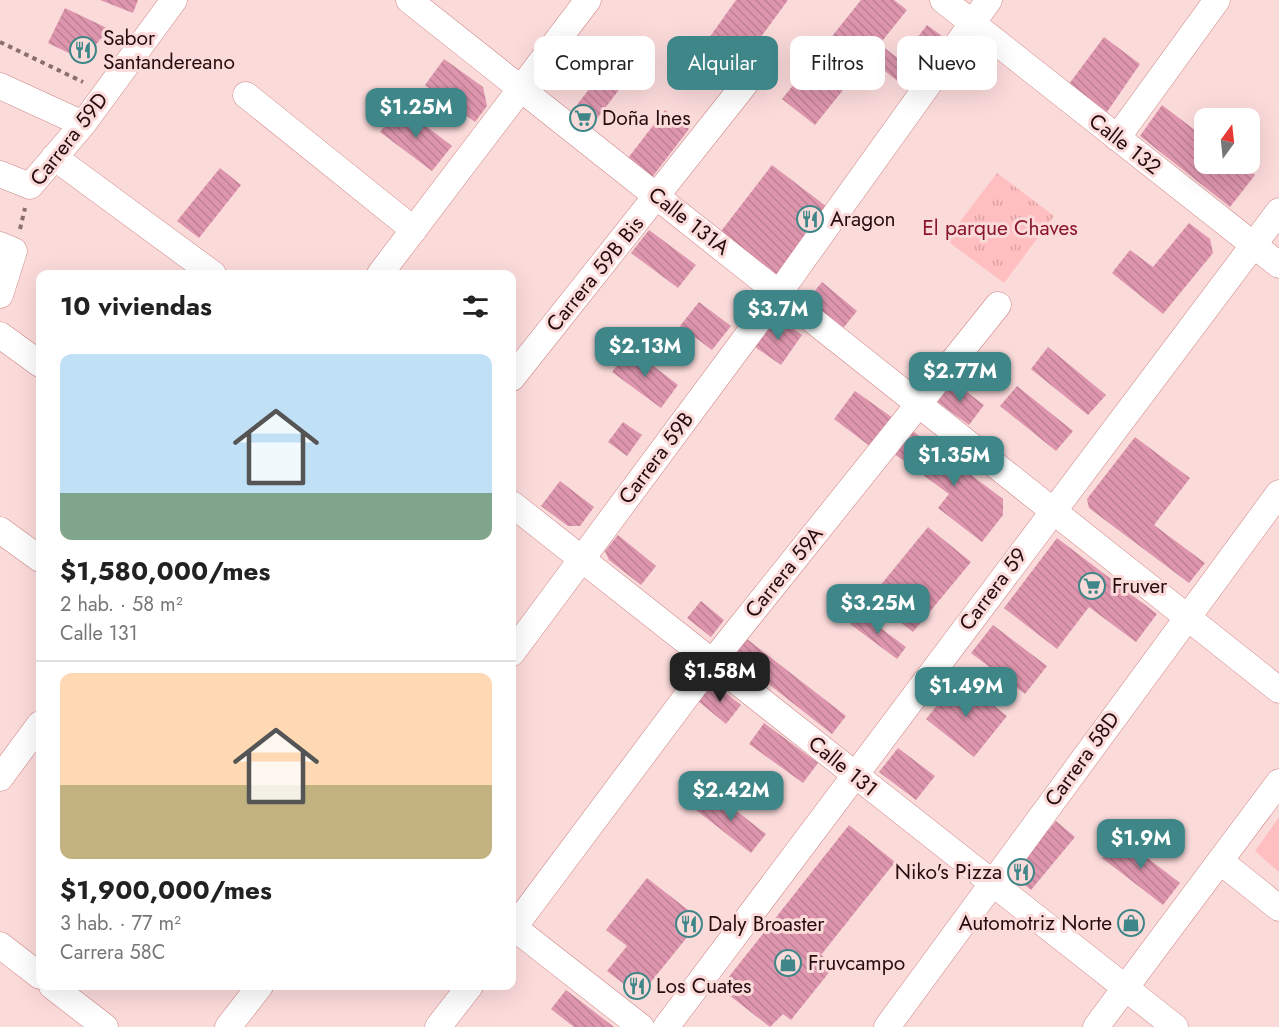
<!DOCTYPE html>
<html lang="es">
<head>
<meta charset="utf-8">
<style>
  body { margin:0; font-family:Jost,sans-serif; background:#f6f6f6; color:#222; height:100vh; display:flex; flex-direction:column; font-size:22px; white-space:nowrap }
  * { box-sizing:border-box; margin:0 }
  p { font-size:20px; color:#767676 }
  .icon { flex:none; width:33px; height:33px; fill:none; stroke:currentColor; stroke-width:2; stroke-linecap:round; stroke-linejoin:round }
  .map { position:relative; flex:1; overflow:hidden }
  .side { position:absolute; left:36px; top:270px; width:480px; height:720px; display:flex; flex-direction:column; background:#fff; border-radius:12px; box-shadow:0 6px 24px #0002 }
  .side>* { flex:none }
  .hud { position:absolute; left:534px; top:36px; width:570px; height:54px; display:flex; gap:12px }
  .needle { width:39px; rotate:15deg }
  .tools { position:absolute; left:1194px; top:108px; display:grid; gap:12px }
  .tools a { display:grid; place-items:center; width:66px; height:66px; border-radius:12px; background:#fff; box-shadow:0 6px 24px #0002; font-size:30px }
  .price { position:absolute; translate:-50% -51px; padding:0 14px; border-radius:12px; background:#3e8688; color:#fff; font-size:20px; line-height:39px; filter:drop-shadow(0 2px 3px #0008) }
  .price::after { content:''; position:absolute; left:50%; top:36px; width:18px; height:14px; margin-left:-9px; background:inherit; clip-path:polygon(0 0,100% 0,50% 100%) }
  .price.current { background:#222; color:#fff }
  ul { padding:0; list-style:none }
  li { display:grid; align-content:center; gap:12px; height:318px; padding:0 24px }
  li+li { border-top:2px solid #e0e0e0 }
  li span { display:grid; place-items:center; height:186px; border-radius:12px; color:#555 }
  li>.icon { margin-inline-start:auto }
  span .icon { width:108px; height:108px; fill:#fffc; stroke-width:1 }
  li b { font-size:26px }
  h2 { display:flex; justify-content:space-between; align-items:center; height:72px; padding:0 24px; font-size:26px }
  .tag { padding:0 21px; border-radius:12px; background:#fff; box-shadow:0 6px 24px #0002; font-size:21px; line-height:54px }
  .tag.current { background:#3e8688; color:#fff }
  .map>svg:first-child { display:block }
</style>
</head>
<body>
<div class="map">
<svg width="1279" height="1027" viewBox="0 0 1279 1027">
  <defs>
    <pattern id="park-tufts" width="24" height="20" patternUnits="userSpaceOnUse" patternTransform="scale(1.5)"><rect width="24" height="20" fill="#ffbebf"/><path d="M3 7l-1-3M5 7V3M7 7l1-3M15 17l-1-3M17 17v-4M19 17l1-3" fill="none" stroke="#dba2a3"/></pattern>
    <pattern id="building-back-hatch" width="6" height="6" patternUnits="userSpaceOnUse" patternTransform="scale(1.5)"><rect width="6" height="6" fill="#de96ae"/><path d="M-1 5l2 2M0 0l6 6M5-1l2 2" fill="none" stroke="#be8094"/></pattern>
  </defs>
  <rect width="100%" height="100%" fill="#fbdada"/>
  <path fill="#ffbebf" d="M1279,817V872L1255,851Z"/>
  <path fill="url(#park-tufts)" d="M997,173L1054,216L1004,283L946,240Z"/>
  <path fill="url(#building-back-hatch)" d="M100,0H138L133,13Z
    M736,0H788L742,63L709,38Z
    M861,0H894L907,10L815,125L782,99Z
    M65,8L109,29L83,60L48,43Z
    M927,25L954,45L940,63L913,43Z
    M1104,37L1140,64L1107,112L1069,84Z
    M882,46L925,79L914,94L871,60Z
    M444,59L483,87L487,106L475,122L425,85Z
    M606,67L625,82L589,129L570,114Z
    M1162,105L1204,137V164H1239L1255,175L1230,207L1140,136Z
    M400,106L452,146L432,171L380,132Z
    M665,110L689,129L650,180L625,162Z
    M772,165L831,210L775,284L715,239Z
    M220,168L241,185L199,238L177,221Z
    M1189,223L1210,239L1213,253L1163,314L1112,273L1130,250L1153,267Z
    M649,230L696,265L678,288L631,253Z
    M822,282L857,311L840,332L805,303Z
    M699,302L731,326L712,350L680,326Z
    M776,317L802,335L781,365L755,347Z
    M1048,347L1106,395L1088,415L1031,369Z
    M630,348L678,385L661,408L612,372Z
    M952,381L984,405L969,425L936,401Z
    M1017,386L1073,431L1056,451L1000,406Z
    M855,391L893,418L871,447L834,419Z
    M623,422L642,435L627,456L608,442Z
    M910,429L1003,499V515L982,542L938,508L949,494L892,452Z
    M1135,437L1190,478L1154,525L1205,563L1189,583L1089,508L1087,499Z
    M560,481L594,507L580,526H568L541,506Z
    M928,527L971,562L913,632L870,598Z
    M618,535L656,566L641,585L609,560L605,551Z
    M1057,538L1157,614L1136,642L1089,607L1057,649L1004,608Z
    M701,601L724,620L711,637L687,618Z
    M859,612L906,647L897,659L850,624Z
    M993,625L1047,666L1025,694L971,653Z
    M747,639L846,716L832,734L733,656Z
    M959,678L1007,716L974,757L926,719Z
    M713,683L741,705L726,724L698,701Z
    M764,723L818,763L803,783L749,744Z
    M898,748L935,776L916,800L879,772Z
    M711,791L766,834L751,853L696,810Z
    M1056,821L1075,837L1031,890L1018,880L1015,870Z
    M849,825L895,862L821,955L835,965L791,1020L783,1014L770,1027L720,988Z
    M1119,836L1180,883L1163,905L1102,858Z
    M647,878L701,920L642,993L633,991L607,971L627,946L606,930Z
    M566,990L614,1027H574L551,1009Z"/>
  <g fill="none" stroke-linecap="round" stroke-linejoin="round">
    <defs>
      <path id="minor" d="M409,0L1279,690
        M943,0L1279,265
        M0,86L83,124
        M246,95L414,230
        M1117,138L1217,0
        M54,157L213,274
        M0,174L30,186L83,124L174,0
        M0,245L14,251L0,295
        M380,274L588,0
        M0,335L40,364
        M512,378L745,84
        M512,504L1175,1027
        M0,530L40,559
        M512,653L779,293L989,0
        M0,778L40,724
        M1220,861L1279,908
        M512,926L641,1027
        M512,930L713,661L998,305
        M0,945L40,976
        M52,986L105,1027
        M228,1027L260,986
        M438,1027L470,986
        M666,1027L1279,211
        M887,1027L1279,493
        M1096,1027L1279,782"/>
    </defs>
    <use href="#minor" stroke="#ce8486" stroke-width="27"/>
    <path stroke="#8b6e6f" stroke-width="4" stroke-dasharray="4.5 4.5" stroke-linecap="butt" d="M0,42L83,82
      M20,229L25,208"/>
    <use href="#minor" stroke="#fff" stroke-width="26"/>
  </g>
  <defs>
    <symbol id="restaurant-ring" viewBox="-11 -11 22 22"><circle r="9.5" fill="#fbdada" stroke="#3e8688" stroke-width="1.5"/><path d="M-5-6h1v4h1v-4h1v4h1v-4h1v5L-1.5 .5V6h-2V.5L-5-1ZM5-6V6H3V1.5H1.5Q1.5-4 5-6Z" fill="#3e8688"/></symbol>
    <symbol id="supermarket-ring" viewBox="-11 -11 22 22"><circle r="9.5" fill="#fbdada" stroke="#3e8688" stroke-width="1.5"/><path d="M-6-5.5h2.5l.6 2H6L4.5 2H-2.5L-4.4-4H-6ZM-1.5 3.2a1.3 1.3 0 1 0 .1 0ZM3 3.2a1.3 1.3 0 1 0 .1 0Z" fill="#3e8688"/></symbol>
    <symbol id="shop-ring" viewBox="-11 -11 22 22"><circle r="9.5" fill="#fbdada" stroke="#3e8688" stroke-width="1.5"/><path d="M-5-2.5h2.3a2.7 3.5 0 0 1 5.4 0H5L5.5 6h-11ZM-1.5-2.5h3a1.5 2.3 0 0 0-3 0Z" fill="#3e8688"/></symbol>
  </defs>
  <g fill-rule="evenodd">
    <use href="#restaurant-ring" x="68" y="35" width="30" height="30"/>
    <use href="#supermarket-ring" x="568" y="103" width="30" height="30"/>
    <use href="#restaurant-ring" x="795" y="204" width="30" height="30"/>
    <use href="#supermarket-ring" x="1077" y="571" width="30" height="30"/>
    <use href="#restaurant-ring" x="1006" y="857" width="30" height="30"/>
    <use href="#shop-ring" x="1116" y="908" width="30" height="30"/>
    <use href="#restaurant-ring" x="674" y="909" width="30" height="30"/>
    <use href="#shop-ring" x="773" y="948" width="30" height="30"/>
    <use href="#restaurant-ring" x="622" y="971" width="30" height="30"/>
  </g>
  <g text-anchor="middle" stroke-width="6" stroke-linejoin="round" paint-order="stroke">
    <g font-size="21" fill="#270c0e" stroke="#fbdada" text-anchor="start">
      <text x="103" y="45">Sabor<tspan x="103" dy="24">Santandereano</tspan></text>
      <text x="602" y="125">Doña Ines</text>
      <text x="830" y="226">Aragon</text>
      <text x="1112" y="593">Fruver</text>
      <text x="1002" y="879" text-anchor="end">Niko's Pizza</text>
      <text x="1112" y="930" text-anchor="end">Automotriz Norte</text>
      <text x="708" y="931">Daly Broaster</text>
      <text x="808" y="970">Fruvcampo</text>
      <text x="656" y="993">Los Cuates</text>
    </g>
    <g font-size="21" fill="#270c0e" stroke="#fbdada">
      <text transform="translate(69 139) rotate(-52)" y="7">Carrera 59D</text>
      <text transform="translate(1125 144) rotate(38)" y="7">Calle 132</text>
      <text transform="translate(689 221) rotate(38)" y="7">Calle 131A</text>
      <text transform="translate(595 274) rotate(-51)" y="7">Carrera 59B Bis</text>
      <text transform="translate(656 458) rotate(-53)" y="7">Carrera 59B</text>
      <text transform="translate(784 572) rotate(-51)" y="7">Carrera 59A</text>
      <text transform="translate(993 589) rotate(-53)" y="7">Carrera 59</text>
      <text transform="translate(1082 759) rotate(-54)" y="7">Carrera 58D</text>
      <text transform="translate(843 766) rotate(39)" y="7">Calle 131</text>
    </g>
    <g font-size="21" fill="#88152a" stroke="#fbdada">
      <text x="1000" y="235">El parque Chaves</text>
    </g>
  </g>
</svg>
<div class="tools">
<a><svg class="needle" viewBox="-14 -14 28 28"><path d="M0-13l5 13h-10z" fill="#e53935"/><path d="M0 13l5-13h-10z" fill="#767676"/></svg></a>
</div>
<b class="price" style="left:416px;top:139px">$1.25M</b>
<b class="price" style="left:778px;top:341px">$3.7M</b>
<b class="price" style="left:645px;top:378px">$2.13M</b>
<b class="price" style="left:960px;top:403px">$2.77M</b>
<b class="price" style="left:954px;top:487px">$1.35M</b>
<b class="price" style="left:878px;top:635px">$3.25M</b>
<b class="price current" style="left:720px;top:703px">$1.58M</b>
<b class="price" style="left:966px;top:718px">$1.49M</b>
<b class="price" style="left:731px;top:822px">$2.42M</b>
<b class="price" style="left:1141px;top:870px">$1.9M</b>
<div class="hud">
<a class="tag">Comprar</a>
<a class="tag current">Alquilar</a>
<a class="tag">Filtros</a>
<a class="tag">Nuevo</a>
</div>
<section class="side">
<h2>10 viviendas<svg class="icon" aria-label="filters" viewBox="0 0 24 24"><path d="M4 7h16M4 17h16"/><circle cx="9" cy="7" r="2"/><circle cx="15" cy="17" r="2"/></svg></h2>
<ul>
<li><span style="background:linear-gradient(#bfe0f5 75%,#7fa58c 0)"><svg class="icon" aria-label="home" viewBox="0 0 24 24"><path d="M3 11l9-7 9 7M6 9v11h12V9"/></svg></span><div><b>$1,580,000/mes</b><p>2 hab. · 58 m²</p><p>Calle 131</p></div></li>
<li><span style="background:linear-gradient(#ffd9b3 60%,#c2b280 0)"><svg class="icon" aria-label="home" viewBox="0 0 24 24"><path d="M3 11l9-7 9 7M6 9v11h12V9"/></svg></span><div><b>$1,900,000/mes</b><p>3 hab. · 77 m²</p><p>Carrera 58C</p></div></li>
</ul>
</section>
</div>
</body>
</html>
